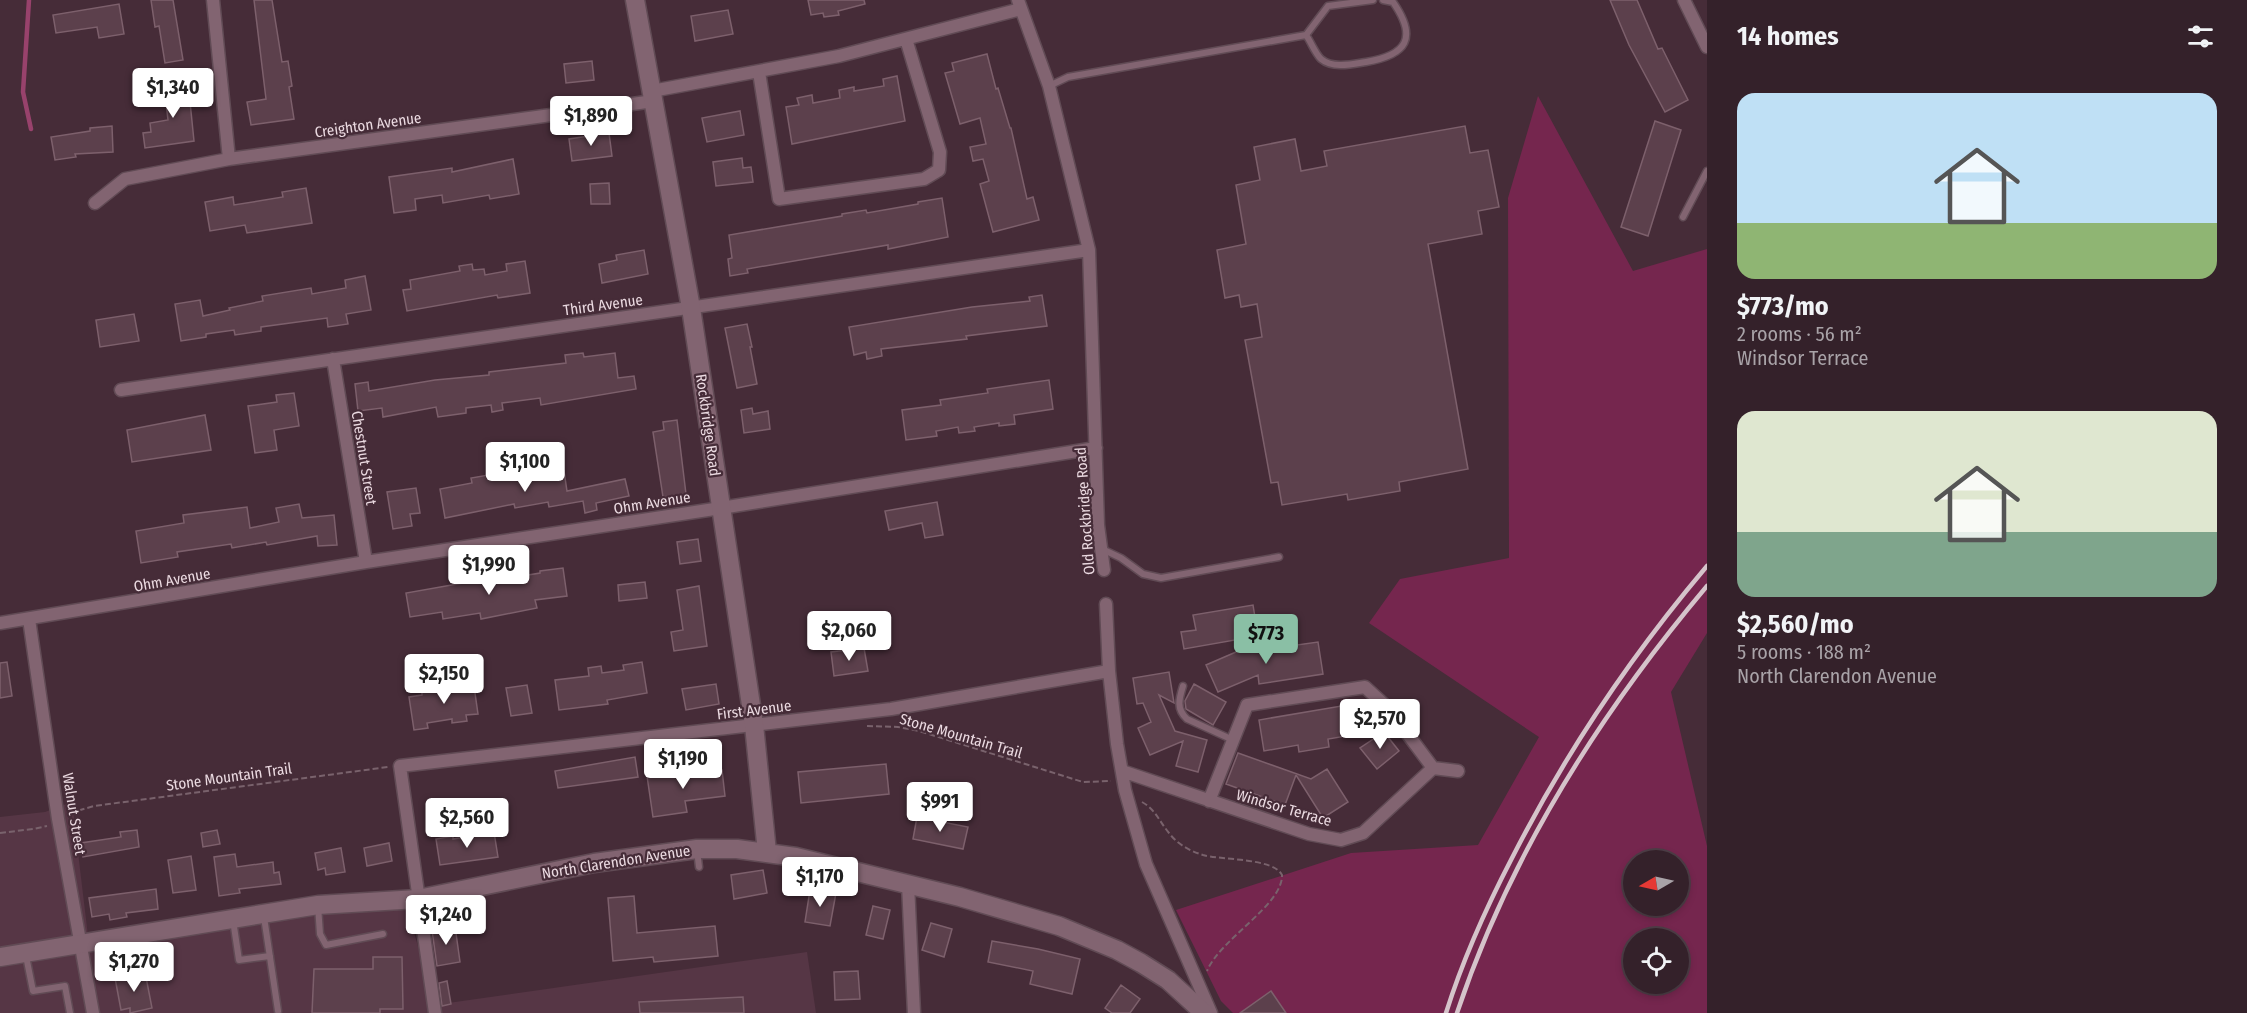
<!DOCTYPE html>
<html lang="en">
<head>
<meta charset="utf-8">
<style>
  body { margin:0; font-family:"Fira Sans Condensed",sans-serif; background:#3f2e36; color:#f1f3f6; height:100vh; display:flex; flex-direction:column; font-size:22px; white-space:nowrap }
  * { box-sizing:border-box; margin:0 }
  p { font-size:20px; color:#a9a3a8 }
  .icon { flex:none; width:33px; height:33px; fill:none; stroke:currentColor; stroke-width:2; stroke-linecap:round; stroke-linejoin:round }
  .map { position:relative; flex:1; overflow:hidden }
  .side { display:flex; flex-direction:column; background:#34212a; width:540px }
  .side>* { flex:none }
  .needle { width:39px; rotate:261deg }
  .fabs { position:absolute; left:1623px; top:850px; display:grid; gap:12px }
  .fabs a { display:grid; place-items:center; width:66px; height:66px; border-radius:50%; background:#34212a; box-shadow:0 3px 9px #0003,0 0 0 2px #4e3e47; font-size:30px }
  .price { position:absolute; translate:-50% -51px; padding:0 14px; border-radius:6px; background:#fff; color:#222; font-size:20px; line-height:39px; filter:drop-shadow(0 2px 3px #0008) }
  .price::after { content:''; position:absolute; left:50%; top:36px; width:18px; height:14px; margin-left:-9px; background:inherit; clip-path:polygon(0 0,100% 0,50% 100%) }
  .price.active { background:#8abfa5; color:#111 }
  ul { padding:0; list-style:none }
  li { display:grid; align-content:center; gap:12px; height:318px; padding:0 30px }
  li span { display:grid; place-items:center; height:186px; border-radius:18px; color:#555 }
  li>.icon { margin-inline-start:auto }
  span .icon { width:108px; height:108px; fill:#fffc; stroke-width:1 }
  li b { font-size:26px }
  h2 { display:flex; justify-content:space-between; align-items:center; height:72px; padding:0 30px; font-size:26px }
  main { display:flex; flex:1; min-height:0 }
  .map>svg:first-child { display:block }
</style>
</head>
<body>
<main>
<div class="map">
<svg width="1707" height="1013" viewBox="0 0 1707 1013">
  <rect width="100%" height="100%" fill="#462c38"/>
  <path fill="#563645" d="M72,802L88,936L403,892L434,1005L807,952L816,1013H0V817L45,812Z"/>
  <path fill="#75264e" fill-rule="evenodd" d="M1538,96L1633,271L1707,249V633L1671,692L1707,846V1013H1233L1221,1001L1176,910L1351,853L1478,845L1539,737L1369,623L1400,579L1509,558L1508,198ZM1634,861H1678V906H1634ZM1634,939H1678V984H1634Z"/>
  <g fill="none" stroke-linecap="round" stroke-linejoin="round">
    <path stroke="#98426c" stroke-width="4.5" d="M29,0L23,92L31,129"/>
  </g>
  <path fill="#5c404c" stroke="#7d606c" stroke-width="1.5" d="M151,0H173L183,60L165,63L159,26L155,27Z
    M254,0H272L282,62L288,61L292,86L289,87L294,119L251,125L247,102L266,99Z
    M808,0H864L865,4L838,11L839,15L824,17L823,13L811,15Z
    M1610,0H1637L1658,49L1662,48L1688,100L1665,112L1629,45Z
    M119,4L124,34L99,38L97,27L56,33L53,15Z
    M728,10L733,34L695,41L691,16Z
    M987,54L996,89L998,88L1010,128H1011L1027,199L1033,197L1039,220L993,232L980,184L989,181L983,159L973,161L970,147L986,144L980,118L960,124L945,73L954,71L952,63Z
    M592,61L594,80L566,83L564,64Z
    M897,76L905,121L792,144L786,107L799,105L797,98L812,95L813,103L840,98L839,90L854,87V91L884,86L883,79Z
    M188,82L194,141L145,148L143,133L151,132L150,123L168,120L164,85Z
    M740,111L744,135L707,142L702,118Z
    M1655,121L1681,130L1648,236L1621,227Z
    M112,126L113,152L75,154L76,157L55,160L51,137L90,131V128Z
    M1465,126L1470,153L1488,150L1499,207L1478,211L1482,234L1428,244L1468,469L1399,482L1400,491L1348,500L1347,494L1282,505L1278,482L1271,483L1245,340L1262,337L1257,304L1241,307L1239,295L1225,298L1217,250L1246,244L1236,185L1260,180L1254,147L1295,139L1301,171L1327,166L1324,151Z
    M609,133L612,156L572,161L569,139Z
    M742,158L743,168L751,167L753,182L716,186L713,162Z
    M513,159L519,194L490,199L489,195L443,203L442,195L415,199L416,210L394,213L389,177L452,168V172Z
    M609,183L610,204H591L590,184Z
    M306,188L312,223L247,233L245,225L210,231L205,202L233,197L234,205L283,197L282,192Z
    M942,198L948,237L888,249V245L747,269L748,273L730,276L728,259L732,258L729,235L842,216V214L866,210L867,213L918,204V202Z
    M644,250L648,274L602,283L599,264L617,260L616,255Z
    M525,261L530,293L498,298L497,295L407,311L403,290L411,289L410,280L460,271L459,266L472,264L473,270L484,269L485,275L507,271L506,264Z
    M365,276L371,310L346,314L348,324L328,327L327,318L261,327V331L235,335L234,330L206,334V337L181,341L175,304L200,300L203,316L230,310L229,308L263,301L262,296L311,288L312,294L346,288L345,280Z
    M1042,295L1047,326L966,336L967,339L881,349L882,356L867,359L866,352L854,355L849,327L972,307L1030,301L1029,297Z
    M134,314L139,341L100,347L96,320Z
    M747,324L752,347H750L757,384L737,388L725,328Z
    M583,353L584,357L615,353L618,378L634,376L636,389L541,405L540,398L502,403L503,410L492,412L491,405L466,408V413L438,417L436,407L383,417L382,408L358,411L355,384L368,382L369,391L435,380L489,375V372L566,363L565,355Z
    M1049,380L1053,409L1014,415L1015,424L999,426V423L974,427L975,431L959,433L958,427L936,431L937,436L906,440L902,410L941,405L940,400L988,393L987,389Z
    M294,393L299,426L274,430L277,450L255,453L248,406L277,402L276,395Z
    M752,408L753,414L768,411L770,429L744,433L741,410Z
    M205,415L211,450L132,462L127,430Z
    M677,420L686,494L663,497L653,432L664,430L663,422Z
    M564,471L567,491L625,479L629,496L596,503L597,510L585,513L583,501L549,507L548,502L515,508L514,504L445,518L440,489L472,483L471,478L494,474L495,479L537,472V476Z
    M416,488L420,513L410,514L412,526L393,529L387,492Z
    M937,502L943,535L925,538L922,523L889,530L885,511Z
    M299,504L302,518L334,515L337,545L318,546L317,536L267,545L266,542L232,548L231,544L177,552L178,557L141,563L136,531L184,523L183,515L247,507L250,528L279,522L276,508Z
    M698,539L701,561L680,564L677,542Z
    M563,568L567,596L535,600L537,608L481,619L480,613L443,619L442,612L410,617L406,593L503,576V579L540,573V571Z
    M645,582L647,598L619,601L618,585Z
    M699,586L707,646L674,651L671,632L683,630L677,590Z
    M1253,605L1258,636L1184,649L1181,632L1196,630L1193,615Z
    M1259,642L1261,650L1318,642L1323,674L1259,684L1258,675L1218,692L1206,665Z
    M864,648L868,671L834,676L831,652Z
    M7,662L12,696L0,698V663Z
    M642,662L647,693L607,700L608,704L559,710L555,680L589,676L588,668L601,666L602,673L624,670L623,665Z
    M1169,672L1174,703L1159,695L1175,731L1207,740L1198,772L1176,766L1183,741L1150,755L1138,728L1151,722L1143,703L1137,704L1133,678Z
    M473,679L478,714L466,715L467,721L452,723V719L427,723L428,728L414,730L409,697L422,695V692L459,688L457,682Z
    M716,684L719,704L686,710L682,689Z
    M1194,684L1226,702L1213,725L1186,709L1185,701Z
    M527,685L532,713L511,716L506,688Z
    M1353,704L1358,734L1328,739L1329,747L1299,752L1298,745L1264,751L1259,720Z
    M1384,732L1399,751L1377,769L1360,748Z
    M1238,753L1311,779L1327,769L1348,802L1323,818L1296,775L1285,805L1226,784Z
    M635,757L638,777L558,788L555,771Z
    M886,764L889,794L801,803L798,772Z
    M722,770L725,796L685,801L687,812L653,817L647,776L681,772V775Z
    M917,817L968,827L963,849L913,839Z
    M137,830L139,847L83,857L81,843L121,837L120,832Z
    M217,830L220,844L203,847L201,833Z
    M494,832L498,857L440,865L436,839L453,836V839Z
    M389,843L392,861L367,866L364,848Z
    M341,848L345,872L326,875L325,868L318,870L315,853Z
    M235,854L237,867L273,862L274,873L279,872L281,884L239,889L240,893L219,896L214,857Z
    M191,856L196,890L173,893L168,860Z
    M763,870L767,893L734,899L731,875Z
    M156,889L158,909L126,913L127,917L110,920L109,914L92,917L89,898Z
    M810,890L836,893L830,926L805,922Z
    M634,896L637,933L715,926L718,956L654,962L653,957L613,961L608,898Z
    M873,906L890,910L883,939L866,935Z
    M931,923L952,929L944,957L922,950Z
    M455,926L460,962L437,966L432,930Z
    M992,941L1038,949L1080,959L1072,994L1030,984L1033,971L988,962Z
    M373,957H402L403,1009H380V1013H312L314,969H373Z
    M858,971L860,999L835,1000L834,972Z
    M145,972L152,1008L130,1013V1008L121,1010L115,978Z
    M447,981L451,1004L442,1006L439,983Z
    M1121,985L1140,999L1130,1013H1112L1105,1008Z
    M1271,991L1286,1013H1240Z
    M743,997L744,1013H640L639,1002Z"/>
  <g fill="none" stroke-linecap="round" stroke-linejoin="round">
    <defs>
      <path id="lane" d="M1306,35C1311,42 1315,53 1321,59C1333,69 1353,64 1366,62C1407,55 1418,38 1393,2L1383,0
        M1049,86L1068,77L1306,35L1328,6L1373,0
        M1683,217L1707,171
        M1102,549L1121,558L1143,574L1161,578L1279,557
        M1183,686C1179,699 1176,709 1187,719L1233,740
        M697,850L699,867
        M318,906L320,934L326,945L383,934
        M264,917L278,1011
        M233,920L239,960L270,956
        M26,956L33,991L65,986L70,1013"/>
      <path id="street" d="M213,0L229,159
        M1018,0L1049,86L1089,250L1098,525L1104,570
        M1684,0L1707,47
        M759,72L779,199L924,179L939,170L940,152L906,39
        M652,91L839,56L1021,9
        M95,203L125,179L229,159L654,101
        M333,359L366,562
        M121,390L1089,250
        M1106,604L1109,671L1117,744L1125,790L1146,864L1211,1013
        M29,619L58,819L93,1013
        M0,623L366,562L721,508L1096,448
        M1122,771L1309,834L1341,840L1363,833L1433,768L1458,771
        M1209,801L1247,705L1365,687L1389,709L1433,768
        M908,884L914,1013
        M435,1013L400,766L891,709L1109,671"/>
      <path id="secondary" d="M635,0L691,308L754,725L767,852
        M0,957L318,905L418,899L594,863L697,849H737L796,857L960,897L1059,926L1117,950L1141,963L1168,980L1204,1013"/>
    </defs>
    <use href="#lane" stroke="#614b55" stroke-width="9"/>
    <use href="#street" stroke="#614b55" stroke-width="15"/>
    <use href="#secondary" stroke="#614b55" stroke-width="21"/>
    <path stroke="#79626c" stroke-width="2" stroke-dasharray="6 3" stroke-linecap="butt" d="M867,726L898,727L919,731L1083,782L1111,781
      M1142,802C1156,810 1159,821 1169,833C1177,844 1190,851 1203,855C1221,860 1274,858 1282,875C1283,905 1220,939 1207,971
      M70,813L94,806L388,767
      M0,833L33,829L47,826"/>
    <use href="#lane" stroke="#826471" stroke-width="6"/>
    <use href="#street" stroke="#826471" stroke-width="12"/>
    <use href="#secondary" stroke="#826471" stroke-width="18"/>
    <path stroke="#d5c3ca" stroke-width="4.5" d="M1446,1013C1463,959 1486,908 1512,858C1566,752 1630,657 1707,566
      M1457,1013C1510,854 1600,713 1707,586"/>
  </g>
  <g text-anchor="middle" stroke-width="4.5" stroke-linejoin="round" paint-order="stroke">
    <g font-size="15" fill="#ebdae1" stroke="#462c38">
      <text transform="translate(368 125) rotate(-8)" y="5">Creighton Avenue</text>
      <text transform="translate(603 305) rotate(-8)" y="5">Third Avenue</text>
      <text transform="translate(708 425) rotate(82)" y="5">Rockbridge Road</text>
      <text transform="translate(364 458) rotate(81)" y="5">Chestnut Street</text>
      <text transform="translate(652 503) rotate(-9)" y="5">Ohm Avenue</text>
      <text transform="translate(1085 511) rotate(-94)" y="5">Old Rockbridge Road</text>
      <text transform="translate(172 580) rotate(-10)" y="5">Ohm Avenue</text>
      <text transform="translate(754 710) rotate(-7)" y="5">First Avenue</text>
      <text transform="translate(961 736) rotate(16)" y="5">Stone Mountain Trail</text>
      <text transform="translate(229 777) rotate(-8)" y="5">Stone Mountain Trail</text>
      <text transform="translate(1284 808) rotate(16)" y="5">Windsor Terrace</text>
      <text transform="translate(74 814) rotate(81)" y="5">Walnut Street</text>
      <text transform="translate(616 862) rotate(-9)" y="5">North Clarendon Avenue</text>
    </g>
  </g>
</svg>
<div class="fabs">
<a><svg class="needle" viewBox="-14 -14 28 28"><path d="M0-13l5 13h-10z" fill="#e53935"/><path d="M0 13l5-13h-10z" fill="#a9a3a8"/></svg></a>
<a><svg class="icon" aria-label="locate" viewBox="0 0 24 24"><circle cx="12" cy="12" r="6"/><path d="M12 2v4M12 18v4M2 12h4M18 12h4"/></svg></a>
</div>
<b class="price" style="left:173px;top:119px">$1,340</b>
<b class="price" style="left:591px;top:147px">$1,890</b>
<b class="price" style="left:525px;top:493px">$1,100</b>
<b class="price" style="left:489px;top:596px">$1,990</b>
<b class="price" style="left:849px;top:662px">$2,060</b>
<b class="price active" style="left:1266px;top:665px">$773</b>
<b class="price" style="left:444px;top:705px">$2,150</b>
<b class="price" style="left:1380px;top:750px">$2,570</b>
<b class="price" style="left:683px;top:790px">$1,190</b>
<b class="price" style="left:940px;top:833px">$991</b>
<b class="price" style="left:467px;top:849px">$2,560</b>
<b class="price" style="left:820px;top:908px">$1,170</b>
<b class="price" style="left:446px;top:946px">$1,240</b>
<b class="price" style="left:134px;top:993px">$1,270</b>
</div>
<section class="side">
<h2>14 homes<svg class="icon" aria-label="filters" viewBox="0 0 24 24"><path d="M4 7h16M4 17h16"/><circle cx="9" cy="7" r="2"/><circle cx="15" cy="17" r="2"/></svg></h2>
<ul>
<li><span style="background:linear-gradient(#bfe0f5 70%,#8fb573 0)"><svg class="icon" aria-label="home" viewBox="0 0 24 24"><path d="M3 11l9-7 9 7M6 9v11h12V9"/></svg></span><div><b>$773/mo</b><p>2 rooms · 56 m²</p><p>Windsor Terrace</p></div></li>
<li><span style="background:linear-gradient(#dfe7d0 65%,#7fa58c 0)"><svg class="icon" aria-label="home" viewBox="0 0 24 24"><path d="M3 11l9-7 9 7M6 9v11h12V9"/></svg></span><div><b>$2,560/mo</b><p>5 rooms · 188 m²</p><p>North Clarendon Avenue</p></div></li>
</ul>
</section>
</main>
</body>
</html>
